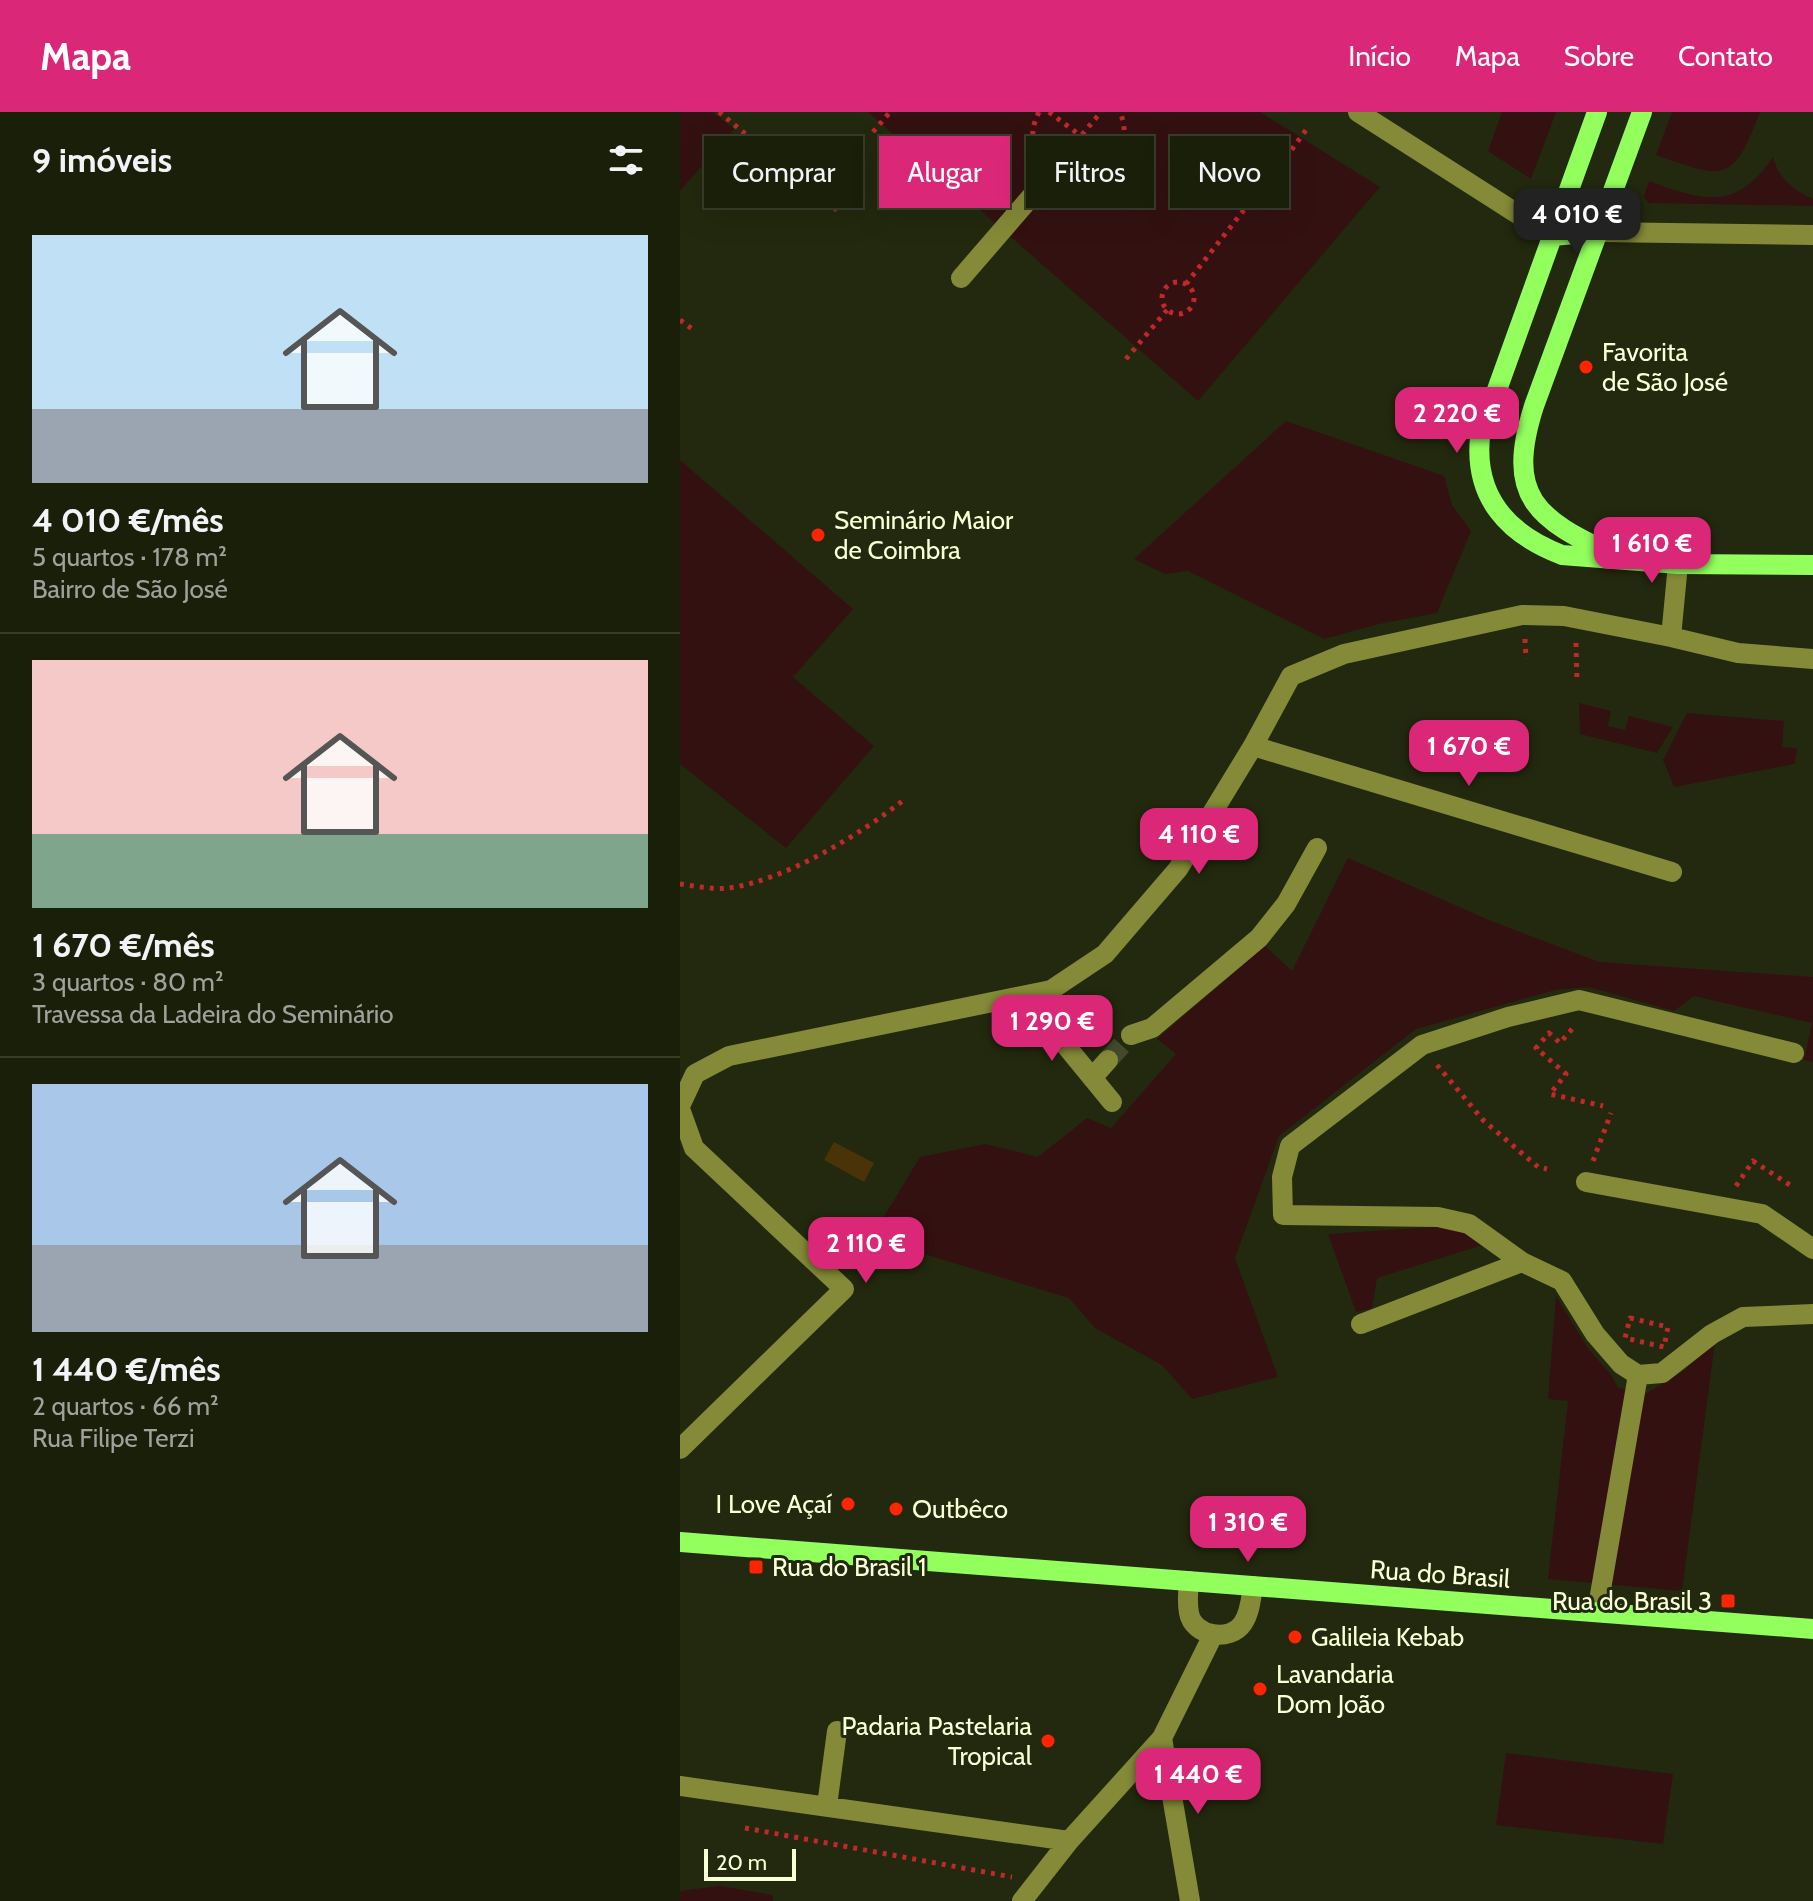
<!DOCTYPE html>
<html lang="pt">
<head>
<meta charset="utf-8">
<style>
  body { margin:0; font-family:Cabin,sans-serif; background:#232713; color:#f1f3f6; height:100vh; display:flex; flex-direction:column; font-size:30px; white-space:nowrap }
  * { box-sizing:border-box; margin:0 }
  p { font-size:26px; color:#9fa29c }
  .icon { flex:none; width:44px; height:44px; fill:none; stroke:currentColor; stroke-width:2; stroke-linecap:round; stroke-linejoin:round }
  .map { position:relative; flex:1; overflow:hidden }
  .drawer { display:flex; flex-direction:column; background:#1a1f0a; width:680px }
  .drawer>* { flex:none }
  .banner { position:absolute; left:24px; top:24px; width:760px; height:72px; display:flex; gap:16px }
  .scale { position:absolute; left:24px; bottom:20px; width:92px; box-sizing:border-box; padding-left:8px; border:4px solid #f9ffd6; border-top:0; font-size:22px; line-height:28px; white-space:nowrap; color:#f9ffd6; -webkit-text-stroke:6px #23290e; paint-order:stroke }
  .price { position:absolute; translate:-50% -68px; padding:0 18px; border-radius:16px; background:#db2777; color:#fff; font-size:26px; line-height:52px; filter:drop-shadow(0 2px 4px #0008) }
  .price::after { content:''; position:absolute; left:50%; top:48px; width:24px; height:18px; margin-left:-12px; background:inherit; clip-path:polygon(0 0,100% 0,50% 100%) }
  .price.active { background:#222; color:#fff }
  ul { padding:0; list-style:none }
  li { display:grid; align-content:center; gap:16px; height:424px; padding:0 32px }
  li+li { border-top:2px solid #383d2b }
  li span { display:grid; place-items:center; height:248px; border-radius:0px; color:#555 }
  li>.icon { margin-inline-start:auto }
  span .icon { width:144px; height:144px; fill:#fffc; stroke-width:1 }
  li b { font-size:34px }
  h2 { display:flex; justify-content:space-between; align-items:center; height:96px; padding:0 32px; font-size:34px }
  .pill { padding:0 28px; border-radius:0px; background:#1a1f0a; box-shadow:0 8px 32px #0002,0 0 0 2px #383d2b; font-size:28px; line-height:72px }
  .pill.active { background:#db2777; color:#fff }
  header { display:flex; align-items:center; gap:48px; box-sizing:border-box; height:112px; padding:0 40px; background:#db2777; color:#fff }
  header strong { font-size:38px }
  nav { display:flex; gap:44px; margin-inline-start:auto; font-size:28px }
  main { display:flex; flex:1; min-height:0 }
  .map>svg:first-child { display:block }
</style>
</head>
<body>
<header>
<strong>Mapa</strong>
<nav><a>Início</a><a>Mapa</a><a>Sobre</a><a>Contato</a></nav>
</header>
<main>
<section class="drawer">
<h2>9 imóveis<svg class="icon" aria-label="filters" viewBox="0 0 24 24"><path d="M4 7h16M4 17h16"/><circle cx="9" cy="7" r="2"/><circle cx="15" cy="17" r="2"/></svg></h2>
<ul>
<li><span style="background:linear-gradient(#bfe0f5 70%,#9aa5b1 0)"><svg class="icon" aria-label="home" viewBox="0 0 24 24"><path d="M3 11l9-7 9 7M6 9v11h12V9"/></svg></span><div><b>4 010 €/mês</b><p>5 quartos · 178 m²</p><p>Bairro de São José</p></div></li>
<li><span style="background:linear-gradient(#f6c9c9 70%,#7fa58c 0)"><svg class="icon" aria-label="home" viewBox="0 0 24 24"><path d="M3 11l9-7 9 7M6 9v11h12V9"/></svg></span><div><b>1 670 €/mês</b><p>3 quartos · 80 m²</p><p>Travessa da Ladeira do Seminário</p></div></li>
<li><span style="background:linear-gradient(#a9c7e8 65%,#9aa5b1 0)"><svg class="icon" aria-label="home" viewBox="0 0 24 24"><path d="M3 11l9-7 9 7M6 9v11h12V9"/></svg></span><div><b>1 440 €/mês</b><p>2 quartos · 66 m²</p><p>Rua Filipe Terzi</p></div></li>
</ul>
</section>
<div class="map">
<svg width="1133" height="1789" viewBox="0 0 1133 1789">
  <rect width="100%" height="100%" fill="#23290e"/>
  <path fill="#311" d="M0,0H33L54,17L0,79Z
    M188,0H580L700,75L518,289Z
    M822,0H876L851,67L808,39Z
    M992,0H1080C1052,73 1045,67 976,43Z
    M1093,45C1099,67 1113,78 1133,87V94L968,91L964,84L969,69C1023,89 1056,100 1093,45Z
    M606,309L764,364L772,393L791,419L757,501L699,512L644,527L508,459L485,462L454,447Z
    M0,348L173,497L113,565L194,634L106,736L0,652Z
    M899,591L931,599L928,614L945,618L949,604L993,615L977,641L900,622Z
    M1007,601L1104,609L1102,635L1117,636L1115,652L994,675L983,648Z
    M668,746L811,809L919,850L1133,865V950L1124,948L1132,911L1014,884L994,899L909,875L875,878L736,917L599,1024L555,1146L598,1265L512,1287L482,1253L415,1216L389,1186L191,1126L240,1045L305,1032L358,1045L407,1006L431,1016L496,942L477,927L585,834L612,859Z
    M769,1114L809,1131L697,1166L692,1196L676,1200L648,1122Z
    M876,1184L907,1235L932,1264L938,1276L967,1281L1005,1258L1035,1230L1002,1479L868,1467L888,1289L868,1287Z
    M826,1641L993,1662L983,1732L816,1713Z
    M40,1774L93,1783V1789H0V1779Z"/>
  <path fill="#493307" d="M154,1030L194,1051L184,1070L144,1048Z"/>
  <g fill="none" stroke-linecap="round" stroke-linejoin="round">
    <path stroke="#43492c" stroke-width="20" stroke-dasharray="20 10" stroke-linecap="butt" d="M428,948L451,923"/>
    <path stroke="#c1282b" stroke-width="5" stroke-dasharray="4 6" stroke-linecap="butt" d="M39,0L157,98
      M359,0C349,19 351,38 364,55
      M369,0L454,64
      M193,20L210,0
      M570 74a15 15 0 1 1 30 0a15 15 0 1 1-30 0Z
      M370,61L421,0
      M594,62L626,18
      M379,65C422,88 457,42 440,0
      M482 186a16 16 0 1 1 32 0a16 16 0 1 1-32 0Z
      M506,172L574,85
      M0,208L15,219
      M446,247L487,198
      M845,527L846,547
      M896,531L897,570
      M0,772C15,774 34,778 49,776C106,768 181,722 225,687
      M892,917L880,931L869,921L856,936L886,962L870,982L923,994
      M757,953L803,1008L858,1055L867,1057
      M913,1049L931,1001
      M1056,1074L1073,1049L1113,1075
      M950,1206L988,1215L984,1235L945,1226Z
      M65,1716L332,1765"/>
    <path stroke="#848a37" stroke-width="20" d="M678,0L872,124
      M918,120L1133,123
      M281,166L357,78
      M991,525L998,452
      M573,634L992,760
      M346,885L432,990
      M451,923L472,916L579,826L606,792L637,736
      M1114,941L899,888L828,905L742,933L610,1034L602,1065L603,1103L758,1105L789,1112L842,1150L882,1169L915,1222L941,1252L958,1263L982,1261L1032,1222L1063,1205L1133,1202
      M412,966L428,948
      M0,994L15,962L49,944L371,878L425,842L498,757L573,634L611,564L664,542L842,503L884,504L991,525L1058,541L1133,547
      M0,997L14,1036L164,1177L0,1337
      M906,1070L1082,1102L1133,1137
      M681,1212L842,1150
      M509,1469C508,1479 507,1491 509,1501C513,1524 550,1531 563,1511C570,1501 571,1486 573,1474
      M917,1500L958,1263
      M482,1626L510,1789
      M0,1674L389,1729
      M147,1694L157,1619
      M342,1789L389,1729L482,1626L533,1523"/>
    <path stroke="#93ff5d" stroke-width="20" d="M917,0L800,325C794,385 827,422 882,443L998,452L1133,453
      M872,124L918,120
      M934,443C856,407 825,385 854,294L962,0
      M0,1430L1133,1517"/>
  </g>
  <g fill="#ff2502" stroke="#23290e" stroke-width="3">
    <circle cx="906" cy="255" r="8"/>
    <circle cx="138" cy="423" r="8"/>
    <circle cx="168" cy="1392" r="8"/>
    <circle cx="216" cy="1397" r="8"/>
    <rect x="68" y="1447" width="16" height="16" rx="4"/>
    <rect x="1040" y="1481" width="16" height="16" rx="4"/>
    <circle cx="615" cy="1525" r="8"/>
    <circle cx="580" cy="1577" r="8"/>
    <circle cx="368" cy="1629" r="8"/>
  </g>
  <g text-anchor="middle" stroke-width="6" stroke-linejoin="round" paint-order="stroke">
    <g font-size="26" fill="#f9ffd6" stroke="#23290e" text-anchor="start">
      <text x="922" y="249">Favorita<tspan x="922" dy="30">de São José</tspan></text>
      <text x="154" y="417">Seminário Maior<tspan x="154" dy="30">de Coimbra</tspan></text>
      <text x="152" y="1401" text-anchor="end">I Love Açaí</text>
      <text x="232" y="1406">Outbêco</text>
      <text x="92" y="1464">Rua do Brasil 1</text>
      <text x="1032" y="1498" text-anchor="end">Rua do Brasil 3</text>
      <text x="631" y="1534">Galileia Kebab</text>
      <text x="596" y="1571">Lavandaria<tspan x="596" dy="30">Dom João</tspan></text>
      <text x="352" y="1623" text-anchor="end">Padaria Pastelaria<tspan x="352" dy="30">Tropical</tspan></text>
    </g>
    <g font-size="26" fill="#f9ffd6" stroke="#23290e">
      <text transform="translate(760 1462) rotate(4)" y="9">Rua do Brasil</text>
    </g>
  </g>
</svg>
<div class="scale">20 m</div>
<b class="price active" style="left:897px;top:144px">4 010 €</b>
<b class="price" style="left:777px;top:343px">2 220 €</b>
<b class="price" style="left:972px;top:473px">1 610 €</b>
<b class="price" style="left:789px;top:676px">1 670 €</b>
<b class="price" style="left:519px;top:764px">4 110 €</b>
<b class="price" style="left:372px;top:951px">1 290 €</b>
<b class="price" style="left:186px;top:1173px">2 110 €</b>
<b class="price" style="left:568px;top:1452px">1 310 €</b>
<b class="price" style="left:518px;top:1704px">1 440 €</b>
<div class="banner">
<a class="pill">Comprar</a>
<a class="pill active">Alugar</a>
<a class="pill">Filtros</a>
<a class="pill">Novo</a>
</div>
</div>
</main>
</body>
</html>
